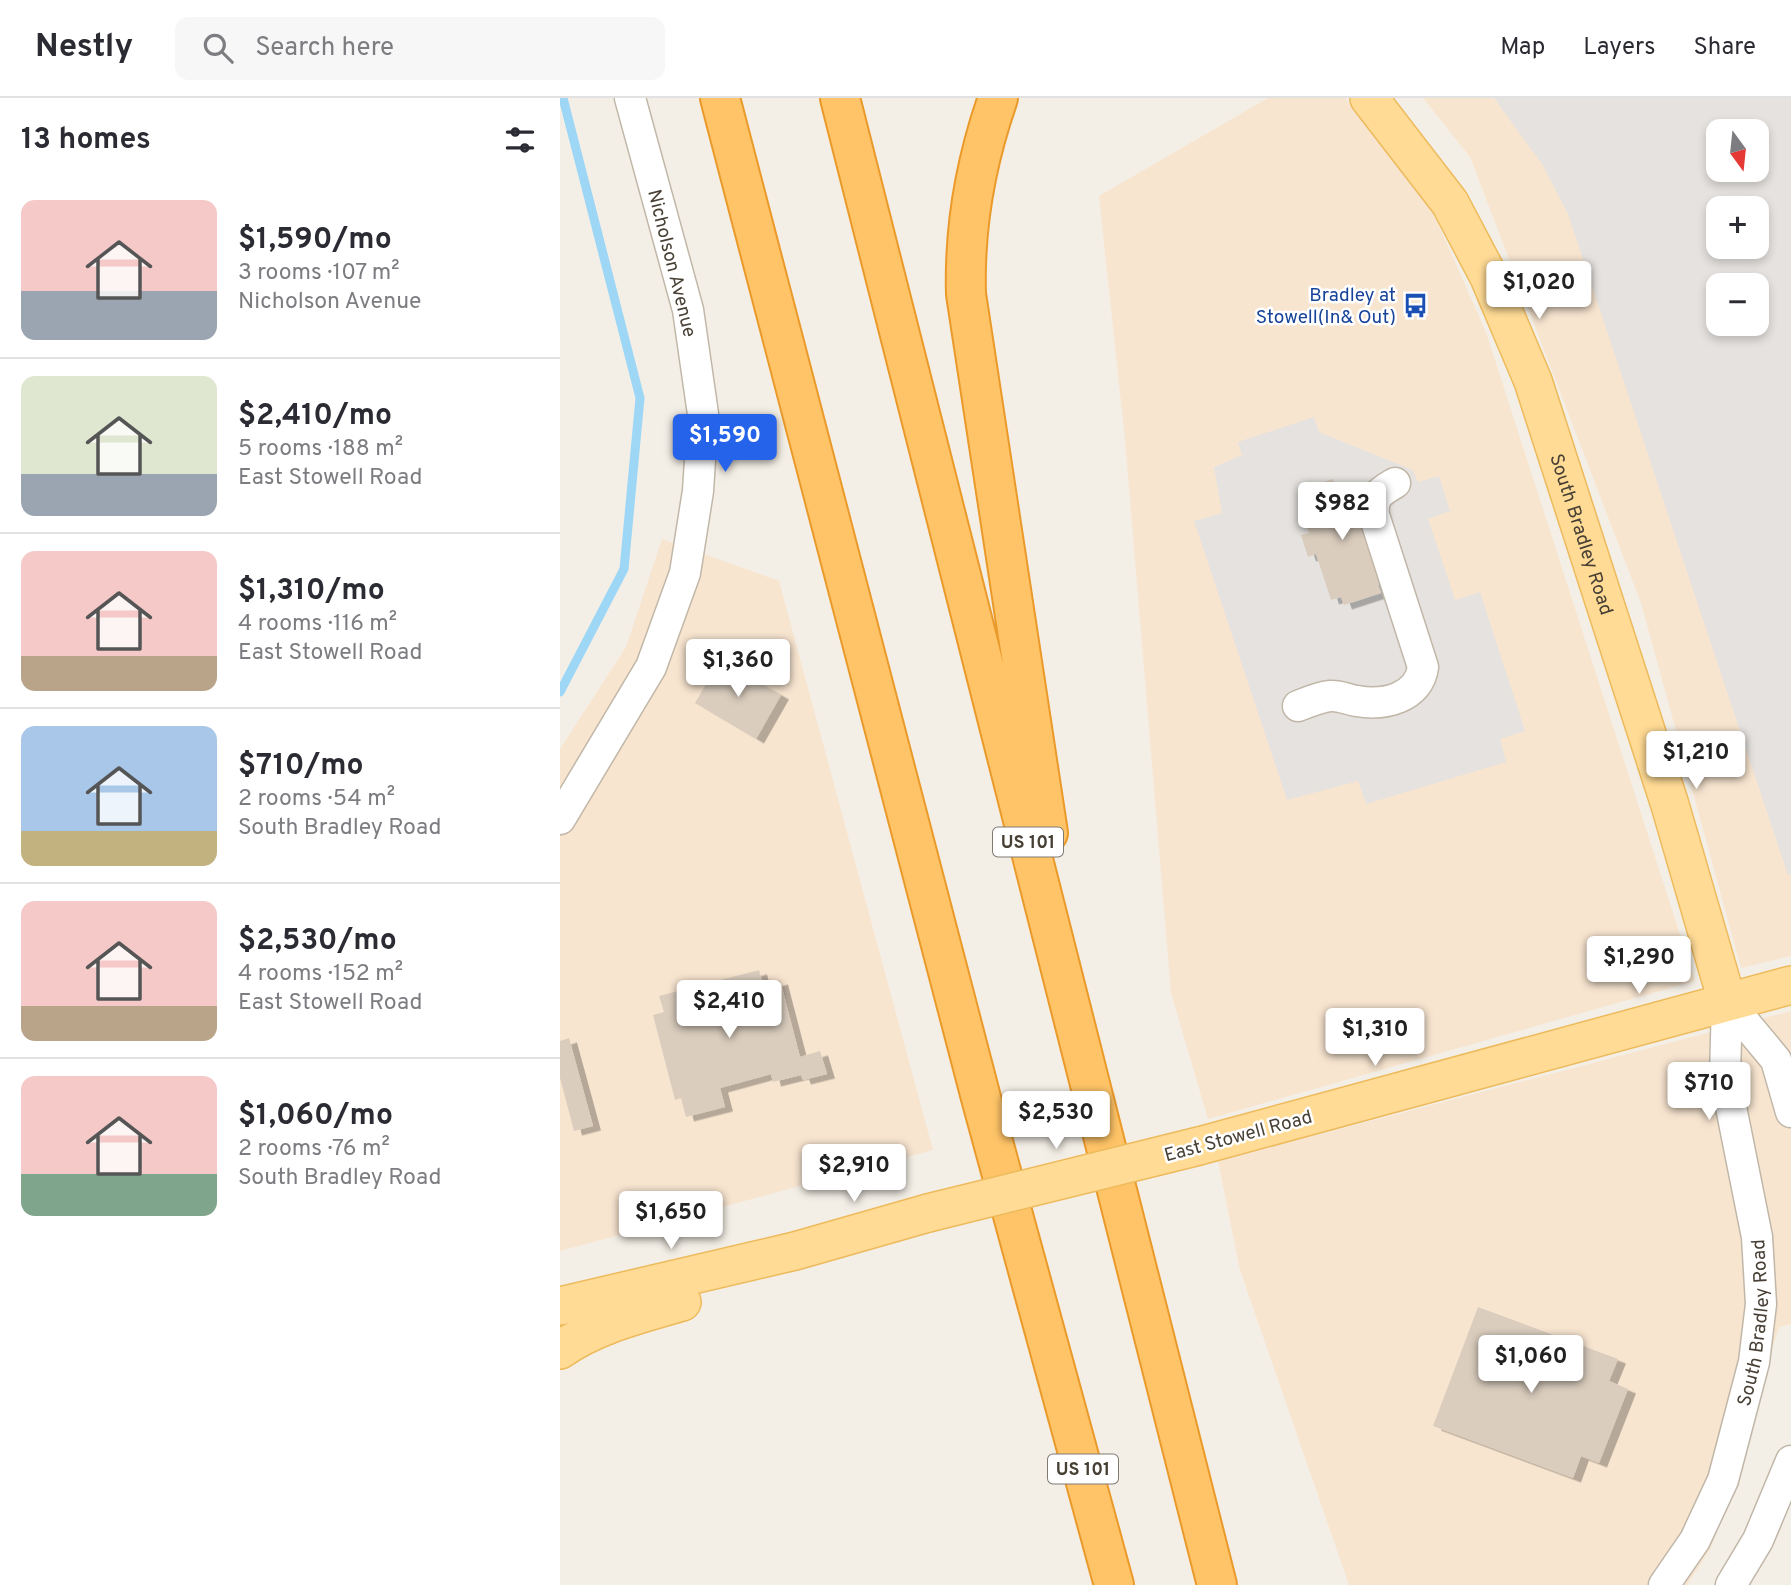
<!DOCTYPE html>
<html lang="en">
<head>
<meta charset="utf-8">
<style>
  body { margin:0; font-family:Overpass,sans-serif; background:#f7f7f7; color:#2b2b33; height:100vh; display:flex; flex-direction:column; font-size:26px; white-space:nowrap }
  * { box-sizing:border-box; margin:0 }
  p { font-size:23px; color:#7c7c81 }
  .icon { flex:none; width:38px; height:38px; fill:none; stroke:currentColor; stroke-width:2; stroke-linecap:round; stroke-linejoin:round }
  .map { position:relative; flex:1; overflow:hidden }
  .drawer { display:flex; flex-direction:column; background:#fff; width:560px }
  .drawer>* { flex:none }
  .needle { width:46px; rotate:165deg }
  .tools { position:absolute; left:1146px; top:21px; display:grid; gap:14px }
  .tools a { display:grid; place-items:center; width:63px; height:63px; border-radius:14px; background:#fff; box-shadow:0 4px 10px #0003; font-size:35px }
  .price { position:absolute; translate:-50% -60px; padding:0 16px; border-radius:7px; background:#fff; color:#222; font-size:23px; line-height:46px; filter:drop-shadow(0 2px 4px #0008) }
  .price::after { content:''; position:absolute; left:50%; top:42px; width:21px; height:16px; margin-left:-10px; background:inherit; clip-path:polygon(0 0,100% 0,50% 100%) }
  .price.selected { background:#2563eb; color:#fff }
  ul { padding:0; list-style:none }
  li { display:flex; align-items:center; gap:21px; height:175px; padding:0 21px }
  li+li { border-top:2px solid #e1e1e2 }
  li span { display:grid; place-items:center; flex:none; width:196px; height:140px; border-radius:14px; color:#555 }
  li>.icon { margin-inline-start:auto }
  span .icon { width:84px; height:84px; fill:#fffc; stroke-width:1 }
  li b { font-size:30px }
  h2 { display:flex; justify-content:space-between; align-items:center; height:84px; padding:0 21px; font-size:30px }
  header { display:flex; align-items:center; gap:42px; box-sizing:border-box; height:98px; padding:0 35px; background:#fff; border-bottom:2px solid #e1e1e2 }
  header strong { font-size:33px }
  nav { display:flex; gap:38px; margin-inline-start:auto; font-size:24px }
  .search { width:490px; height:63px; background:#f7f7f7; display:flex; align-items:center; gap:18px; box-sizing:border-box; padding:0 24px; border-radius:14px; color:#7c7c81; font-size:26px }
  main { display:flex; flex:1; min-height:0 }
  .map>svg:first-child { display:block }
</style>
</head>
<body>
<header>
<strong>Nestly</strong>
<div class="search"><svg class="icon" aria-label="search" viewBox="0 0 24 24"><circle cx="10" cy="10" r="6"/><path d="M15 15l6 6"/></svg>Search here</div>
<nav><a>Map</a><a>Layers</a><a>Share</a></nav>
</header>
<main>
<section class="drawer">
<h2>13 homes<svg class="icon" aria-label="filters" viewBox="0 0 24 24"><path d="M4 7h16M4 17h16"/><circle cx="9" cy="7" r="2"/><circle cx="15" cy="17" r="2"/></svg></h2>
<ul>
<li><span style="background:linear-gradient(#f6c9c9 65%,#9aa5b1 0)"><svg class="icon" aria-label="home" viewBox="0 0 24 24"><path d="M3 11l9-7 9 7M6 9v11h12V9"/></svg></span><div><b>$1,590/mo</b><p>3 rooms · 107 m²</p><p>Nicholson Avenue</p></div></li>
<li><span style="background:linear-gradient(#dfe7d0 70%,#9aa5b1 0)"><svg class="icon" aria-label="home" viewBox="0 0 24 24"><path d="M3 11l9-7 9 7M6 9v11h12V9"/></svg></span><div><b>$2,410/mo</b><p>5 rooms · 188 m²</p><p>East Stowell Road</p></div></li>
<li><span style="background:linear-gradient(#f6c9c9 75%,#b9a48a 0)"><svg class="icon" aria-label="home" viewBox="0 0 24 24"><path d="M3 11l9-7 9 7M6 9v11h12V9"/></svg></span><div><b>$1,310/mo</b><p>4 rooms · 116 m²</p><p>East Stowell Road</p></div></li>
<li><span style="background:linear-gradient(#a9c7e8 75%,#c2b280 0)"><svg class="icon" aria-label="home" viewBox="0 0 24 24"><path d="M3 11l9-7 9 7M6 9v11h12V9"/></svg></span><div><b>$710/mo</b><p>2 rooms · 54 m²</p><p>South Bradley Road</p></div></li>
<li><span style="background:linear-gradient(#f6c9c9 75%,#b9a48a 0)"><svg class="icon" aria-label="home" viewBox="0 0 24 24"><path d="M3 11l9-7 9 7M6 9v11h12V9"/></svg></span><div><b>$2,530/mo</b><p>4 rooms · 152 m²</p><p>East Stowell Road</p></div></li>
<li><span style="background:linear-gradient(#f6c9c9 70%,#7fa58c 0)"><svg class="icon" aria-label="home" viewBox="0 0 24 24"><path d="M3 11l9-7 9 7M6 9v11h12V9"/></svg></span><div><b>$1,060/mo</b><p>2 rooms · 76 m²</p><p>South Bradley Road</p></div></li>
</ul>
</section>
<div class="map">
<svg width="1231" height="1487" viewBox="0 0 1231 1487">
  <defs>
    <filter id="shadow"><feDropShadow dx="8" dy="4.5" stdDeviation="0" flood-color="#0004"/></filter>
  </defs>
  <rect width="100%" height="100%" fill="#f4efe6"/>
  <path fill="#f8e5d0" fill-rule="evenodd" d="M708,0H785L868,103L926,234L1135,883L648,1021L611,895L565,342L539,98Z
    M863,0H1231V858L1181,870L1081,505L910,59ZM1158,33H1197V72H1158ZM1158,110H1197V149H1158ZM1158,187H1197V226H1158Z
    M102,441L219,483L373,1052L0,1153V651L66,549Z
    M1231,913V1226L1219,1229L1151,1450L1127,1487H789L680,1172L658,1063Z"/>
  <path fill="#e5e2df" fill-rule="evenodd" d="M934,0H1231V776L1228,777L1008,116L982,66ZM1158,33H1197V72H1158ZM1158,110H1197V149H1158ZM1158,187H1197V226H1158Z
    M754,319L759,334L853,372L858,384L879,378L890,413L868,421L895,502L920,494L965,633L940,641L946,664L806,706L798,683L727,702L634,423L662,415L654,369L682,357L678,344Z"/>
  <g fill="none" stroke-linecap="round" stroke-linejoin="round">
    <path stroke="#9ed7f6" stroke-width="9" d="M0,594L64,471L80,300L3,0"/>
  </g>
  <path fill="#dacdbe" filter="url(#shadow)" d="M773,381L776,391L795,385L828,483L818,487L821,495L784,507L781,499L771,502L756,456L748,459L741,437L749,435L739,403L754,398L751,388Z
    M160,562L221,597L196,641L135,605Z
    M199,872L203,887L220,882L240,959L260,953L267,976L243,982L241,977L213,984L211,976L160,990L165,1009L126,1019L121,1000L115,1002L93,917L104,914L99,898Z
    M9,940L33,1028L14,1033L0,980V943Z
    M918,1209L1058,1261L1049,1283L1068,1291L1039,1365L1021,1358L1013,1380L873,1328Z"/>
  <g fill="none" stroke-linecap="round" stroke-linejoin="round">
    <defs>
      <g id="minor">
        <path d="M738,608C748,604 760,599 770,598C780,597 788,602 797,603C824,608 859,600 863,569L814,417C812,398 820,394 835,385"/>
        <path d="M0,721L91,569L125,475L138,393L143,316L128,212L70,0"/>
        <path d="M1167,903L1216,962L1231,1014"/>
        <path id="s1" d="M1104,1487L1135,1442L1163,1382L1194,1264L1201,1206L1197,1139L1165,979L1167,903"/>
        <path d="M1171,1487L1198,1442L1231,1363"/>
      </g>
      <g id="major">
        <path id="s2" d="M809,0L890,105L929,179L973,283L1110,707L1167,903"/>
        <path d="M639,1048L1231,887"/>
        <path d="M0,1208L235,1153L368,1115"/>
        <path d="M0,1252C35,1227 81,1216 122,1204"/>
      </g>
      <path id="highway" d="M160,0L421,1000L554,1487
        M280,0L657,1487
        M438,0C416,63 404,129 406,196L488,735"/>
    </defs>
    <use href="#minor" stroke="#c1b7a8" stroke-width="33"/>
    <use href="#major" stroke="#edba5c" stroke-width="40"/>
    <use href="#highway" stroke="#ea9a2b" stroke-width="42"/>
    <use href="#minor" stroke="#fff" stroke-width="30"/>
    <use href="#major" stroke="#ffdb95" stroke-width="37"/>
    <use href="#highway" stroke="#ffc467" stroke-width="38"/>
    <defs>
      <path id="major-bridge" d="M368,1115L639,1048"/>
    </defs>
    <use href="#major-bridge" stroke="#edba5c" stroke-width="40" stroke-linecap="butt"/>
    <use href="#major-bridge" stroke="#ffdb95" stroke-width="37"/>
  </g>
  <defs>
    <symbol id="bus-bare" viewBox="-9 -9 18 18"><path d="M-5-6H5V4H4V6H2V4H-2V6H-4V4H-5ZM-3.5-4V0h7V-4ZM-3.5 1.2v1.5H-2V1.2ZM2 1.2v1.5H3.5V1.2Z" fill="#1a4fb4" stroke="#fff" stroke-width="2.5" paint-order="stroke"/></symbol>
  </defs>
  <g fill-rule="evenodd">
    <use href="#bus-bare" x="838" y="190" width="35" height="35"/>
  </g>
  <g text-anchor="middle" stroke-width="5" stroke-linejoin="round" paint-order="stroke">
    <g fill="#fff" stroke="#7f7972" stroke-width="2">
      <rect x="433" y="729.5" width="70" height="29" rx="5"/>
      <rect x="488" y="1356.5" width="70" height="29" rx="5"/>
    </g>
    <g font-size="18" font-weight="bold" fill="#484035">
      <text x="468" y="750">US 101</text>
      <text x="523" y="1377">US 101</text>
    </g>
    <g font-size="19" fill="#484035" stroke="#fff">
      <text transform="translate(113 165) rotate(76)" y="7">Nicholson Avenue</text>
      <text dy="7" stroke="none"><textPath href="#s2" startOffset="490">South Bradley Road</textPath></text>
      <text transform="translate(678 1037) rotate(-15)" y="7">East Stowell Road</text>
      <text dy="7" stroke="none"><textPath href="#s1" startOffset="282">South Bradley Road</textPath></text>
    </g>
    <g font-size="19" fill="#164399" stroke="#fff" text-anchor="end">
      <text x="836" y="203">Bradley at<tspan x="836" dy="22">Stowell(In&amp; Out)</tspan></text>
    </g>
  </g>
</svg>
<div class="tools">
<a><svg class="needle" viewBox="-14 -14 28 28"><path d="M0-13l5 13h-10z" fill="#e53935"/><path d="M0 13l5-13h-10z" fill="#7c7c81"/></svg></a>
<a>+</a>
<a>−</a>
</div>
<b class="price" style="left:979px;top:223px">$1,020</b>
<b class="price selected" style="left:165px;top:376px">$1,590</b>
<b class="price" style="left:782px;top:444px">$982</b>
<b class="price" style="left:178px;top:601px">$1,360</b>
<b class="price" style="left:1136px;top:693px">$1,210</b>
<b class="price" style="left:1079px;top:898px">$1,290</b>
<b class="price" style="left:169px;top:942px">$2,410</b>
<b class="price" style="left:815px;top:970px">$1,310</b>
<b class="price" style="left:1149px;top:1024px">$710</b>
<b class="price" style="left:496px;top:1053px">$2,530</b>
<b class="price" style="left:294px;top:1106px">$2,910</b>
<b class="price" style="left:111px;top:1153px">$1,650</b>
<b class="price" style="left:971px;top:1297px">$1,060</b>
</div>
</main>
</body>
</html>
